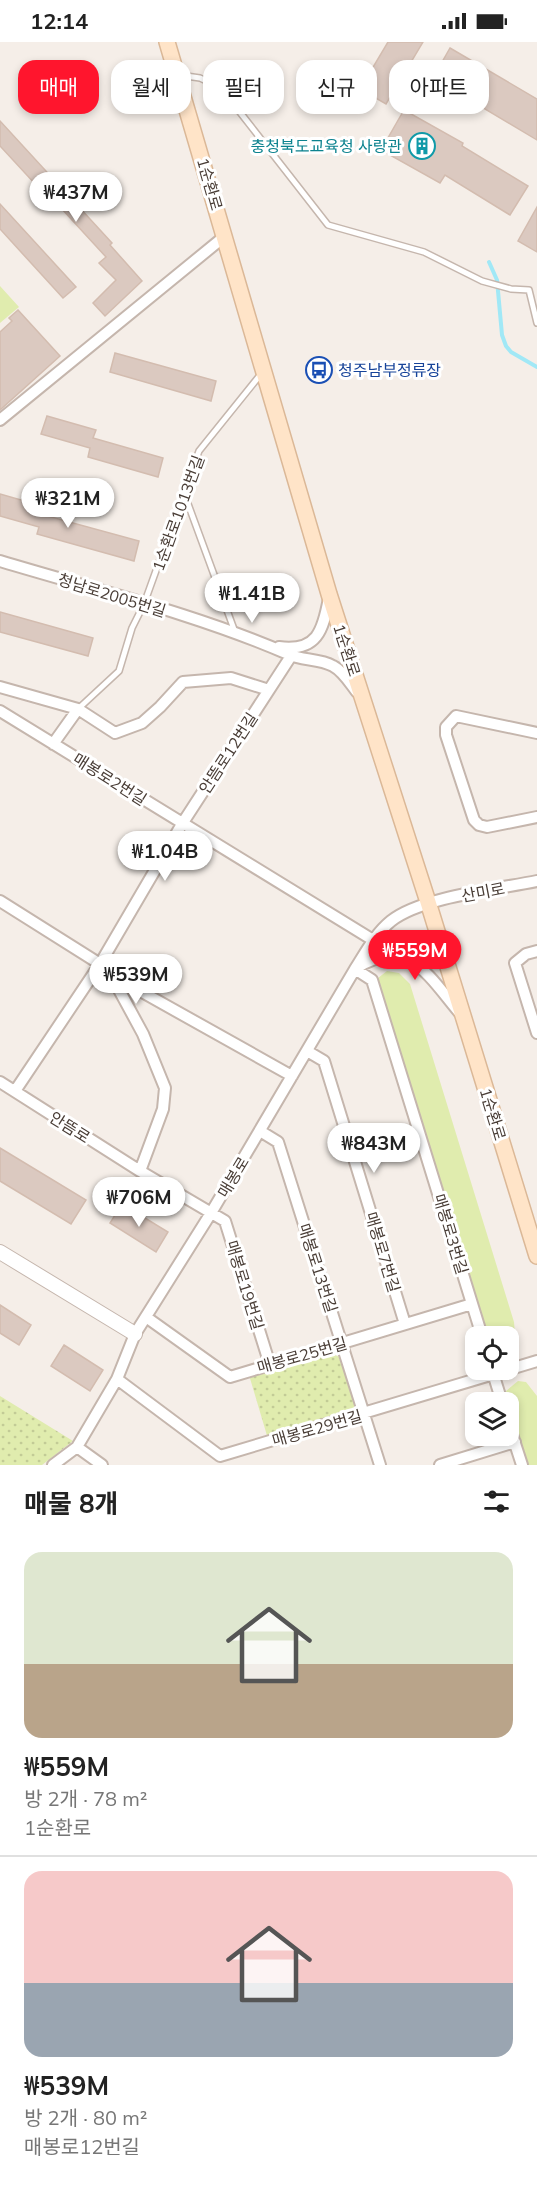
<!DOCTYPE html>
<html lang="ko">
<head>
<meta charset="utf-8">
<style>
  body { margin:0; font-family:Mulish,"Noto Sans KR",sans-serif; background:#f2f2f2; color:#222; height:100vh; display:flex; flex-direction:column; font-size:22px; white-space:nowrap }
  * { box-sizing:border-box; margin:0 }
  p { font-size:20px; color:#767676 }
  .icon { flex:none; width:33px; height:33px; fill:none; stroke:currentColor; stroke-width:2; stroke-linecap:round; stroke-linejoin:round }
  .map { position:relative; height:1423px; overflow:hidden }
  .panel { display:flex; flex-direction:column; background:#fff; flex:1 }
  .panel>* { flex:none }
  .top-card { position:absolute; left:18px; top:18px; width:501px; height:54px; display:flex; gap:12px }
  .fabs { position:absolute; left:465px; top:1284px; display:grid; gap:12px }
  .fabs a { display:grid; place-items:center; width:54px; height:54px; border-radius:12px; background:#fff; box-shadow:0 3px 9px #0003; font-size:30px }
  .price { position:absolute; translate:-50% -51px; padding:0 14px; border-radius:21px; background:#fff; color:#222; font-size:20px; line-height:39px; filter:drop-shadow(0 2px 3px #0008) }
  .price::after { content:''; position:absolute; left:50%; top:36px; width:18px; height:14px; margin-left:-9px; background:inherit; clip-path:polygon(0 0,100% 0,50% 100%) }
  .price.on { background:#ff152d; color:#fff }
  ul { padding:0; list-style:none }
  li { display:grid; align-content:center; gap:12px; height:318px; padding:0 24px }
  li+li { border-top:2px solid #e0e0e0 }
  li span { display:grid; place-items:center; height:186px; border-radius:18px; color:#555 }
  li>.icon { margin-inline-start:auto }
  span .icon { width:108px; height:108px; fill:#fffc; stroke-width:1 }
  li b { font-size:26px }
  h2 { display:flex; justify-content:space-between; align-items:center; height:72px; padding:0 24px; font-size:26px }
  .tag { padding:0 21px; border-radius:18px; background:#fff; box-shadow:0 3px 9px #0003; font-size:21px; line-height:54px }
  .tag.on { background:#ff152d; color:#fff }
  .status { display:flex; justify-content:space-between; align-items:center; height:42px; padding:0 30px; background:#fff; direction:ltr }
  .status svg { height:16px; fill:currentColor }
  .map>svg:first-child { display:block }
</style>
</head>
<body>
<div class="status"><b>12:14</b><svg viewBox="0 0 49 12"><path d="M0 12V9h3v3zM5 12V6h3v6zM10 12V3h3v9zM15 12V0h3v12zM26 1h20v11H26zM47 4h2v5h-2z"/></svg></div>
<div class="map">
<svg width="537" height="1423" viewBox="0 0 537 1423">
  <defs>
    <pattern id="park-dots" width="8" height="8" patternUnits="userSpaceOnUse" patternTransform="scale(1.5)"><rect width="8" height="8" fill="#e0ecae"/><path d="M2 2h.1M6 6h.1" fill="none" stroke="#c2cb96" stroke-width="1.8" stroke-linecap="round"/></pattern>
  </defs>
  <rect width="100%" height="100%" fill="#f5eee8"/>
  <path fill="#e0ecae" d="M0,244L19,265L0,281Z
    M387,929L399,931L410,942L514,1280L515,1292L509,1297L508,1294H492L485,1289L380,950L378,936Z
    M518,1339L526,1340L537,1354V1423H526L509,1365L506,1349Z"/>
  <path fill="url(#park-dots)" d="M332,1312L340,1315L357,1366L354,1373L268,1397L249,1333Z
    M0,1354L73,1399L42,1423H0Z"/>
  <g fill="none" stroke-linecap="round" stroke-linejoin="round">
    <path stroke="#a1e8f6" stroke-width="4" d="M489,220L497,238L502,293L506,304L511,310L537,325"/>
  </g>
  <path fill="#dbc9c0" stroke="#d3bcaf" stroke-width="1.5" d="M388,0H423L386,62L360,47Z
    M450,6L537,57V98L433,36Z
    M404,68L463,101L462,104L528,144L510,173L445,133L440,141L381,108Z
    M0,79L112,201L110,203L142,239L105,274L93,261L116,238L99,221L106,215L38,141L36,143L0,104Z
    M0,162L76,245L63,256L0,187Z
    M537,165V210L518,199Z
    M18,268L60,314L0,368V290L12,279L9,276Z
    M115,311L216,339L211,359L110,330Z
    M47,374L96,388L93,396L163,416L158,435L88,415L90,406L41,392Z
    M0,452L42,464L40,472L139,499L134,519L37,492L39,485L0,474Z
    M0,570L93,596L88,614L0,590Z
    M0,1106L86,1158L71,1182L0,1139Z
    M122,1162L168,1190L156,1210L110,1181Z
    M0,1263L31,1283L19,1303L0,1291Z
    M64,1303L103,1328L90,1349L51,1324Z"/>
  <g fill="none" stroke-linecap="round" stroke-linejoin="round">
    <defs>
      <path id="service" d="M179,33L200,36L221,46L328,183L424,210L482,239L511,247L529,248L537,281
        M184,451L235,590
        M78,667L119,629L132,586L144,562L199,409L261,332"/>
      <path id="minor" d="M0,378L225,194
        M0,519C96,548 196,572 288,612C302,619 319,616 333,624C343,629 350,641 357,650
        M279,605C317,610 323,589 329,556
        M0,645L78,667L115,691L142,681L160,665L183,640L231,636L269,648
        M0,669L373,898
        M537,691L456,674L446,685V693L474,778L479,783L487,785L537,775
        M53,702L78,667
        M0,859L100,922L110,932L292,1034
        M537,909L526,912L515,921L537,991
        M111,933L143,992L165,1046L163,1067L140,1129
        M459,970C428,933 407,893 355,927L372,938L482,1294
        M307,1009L324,1019L405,1282
        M0,1040L140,1129L225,1179L270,1323
        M15,1049L100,922L182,782L291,614
        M260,1089L278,1100L380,1423
        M146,1275L230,1335L472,1262
        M492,1328L502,1360
        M117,1337L220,1414L537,1319
        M508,1380L522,1423
        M77,1405L102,1423
        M53,1423L77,1405L117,1337L135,1292L211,1171L355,927C366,910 375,892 391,879C421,855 498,847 537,839
        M440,1423L515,1400"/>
      <path id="tertiary" d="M0,1210L135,1292"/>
      <path id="secondary" d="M167,0L329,552L428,860L537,1214"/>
    </defs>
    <use href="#service" stroke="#c5b6ad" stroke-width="8"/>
    <use href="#minor" stroke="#c5b6ad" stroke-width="14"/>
    <use href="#tertiary" stroke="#c5b6ad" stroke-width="16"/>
    <use href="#secondary" stroke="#dbb897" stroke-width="18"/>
    <use href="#service" stroke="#fff" stroke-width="5"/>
    <use href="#minor" stroke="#fff" stroke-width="10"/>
    <use href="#tertiary" stroke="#fff" stroke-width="14"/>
    <use href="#secondary" stroke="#ffe4c8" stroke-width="15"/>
  </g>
  <defs>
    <symbol id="building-ring" viewBox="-11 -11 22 22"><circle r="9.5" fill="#fff" stroke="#0f9aa8" stroke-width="1.5"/><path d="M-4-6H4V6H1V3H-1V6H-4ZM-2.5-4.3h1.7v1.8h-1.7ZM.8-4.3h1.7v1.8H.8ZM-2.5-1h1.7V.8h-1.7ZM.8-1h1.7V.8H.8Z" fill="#0f9aa8"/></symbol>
    <symbol id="bus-ring" viewBox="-11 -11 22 22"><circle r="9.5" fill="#fff" stroke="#1a4fb4" stroke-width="1.5"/><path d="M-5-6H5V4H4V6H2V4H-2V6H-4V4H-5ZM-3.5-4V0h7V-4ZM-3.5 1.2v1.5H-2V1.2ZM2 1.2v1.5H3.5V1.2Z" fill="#1a4fb4"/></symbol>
  </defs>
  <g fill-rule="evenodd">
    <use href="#building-ring" x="407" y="89" width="30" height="30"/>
    <use href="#bus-ring" x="304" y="313" width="30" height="30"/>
  </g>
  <g text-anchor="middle" stroke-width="6" stroke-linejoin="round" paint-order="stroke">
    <g font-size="16" fill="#0d838f" stroke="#fff" text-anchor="end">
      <text x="402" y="110">충청북도교육청 사랑관</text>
    </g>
    <g font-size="16" fill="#493d36" stroke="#fff">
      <text transform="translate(210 142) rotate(74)" y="6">1순환로</text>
      <text transform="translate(178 471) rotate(-70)" y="6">1순환로1013번길</text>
      <text transform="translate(112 553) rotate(17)" y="6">청남로2005번길</text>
      <text transform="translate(347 608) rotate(72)" y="6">1순환로</text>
      <text transform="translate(228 711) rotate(-57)" y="6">안뜸로12번길</text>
      <text transform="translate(110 737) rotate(32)" y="6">매봉로2번길</text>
      <text transform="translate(483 850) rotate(-11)" y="6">산미로</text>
      <text transform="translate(493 1072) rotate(73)" y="6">1순환로</text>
      <text transform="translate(70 1085) rotate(32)" y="6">안뜸로</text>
      <text transform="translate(233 1135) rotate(-59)" y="6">매봉로</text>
      <text transform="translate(451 1192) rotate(73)" y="6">매봉로3번길</text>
      <text transform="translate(383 1210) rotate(73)" y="6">매봉로7번길</text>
      <text transform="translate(318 1226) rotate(72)" y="6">매봉로13번길</text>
      <text transform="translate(245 1243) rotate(73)" y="6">매봉로19번길</text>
      <text transform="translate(302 1313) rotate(-16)" y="6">매봉로25번길</text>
      <text transform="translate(317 1386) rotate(-16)" y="6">매봉로29번길</text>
    </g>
    <g font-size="16" fill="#164399" stroke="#fff" text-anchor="start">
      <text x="338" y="334">청주남부정류장</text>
    </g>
  </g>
</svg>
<div class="fabs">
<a><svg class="icon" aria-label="locate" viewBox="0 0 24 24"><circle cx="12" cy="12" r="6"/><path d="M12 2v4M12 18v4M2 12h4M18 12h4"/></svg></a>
<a><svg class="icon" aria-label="layers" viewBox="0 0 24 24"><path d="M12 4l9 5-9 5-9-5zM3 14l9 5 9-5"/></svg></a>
</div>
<b class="price" style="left:76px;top:181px">₩437M</b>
<b class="price" style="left:68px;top:487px">₩321M</b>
<b class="price" style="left:252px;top:582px">₩1.41B</b>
<b class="price" style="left:165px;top:840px">₩1.04B</b>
<b class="price on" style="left:415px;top:939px">₩559M</b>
<b class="price" style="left:136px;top:963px">₩539M</b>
<b class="price" style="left:374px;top:1132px">₩843M</b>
<b class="price" style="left:139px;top:1186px">₩706M</b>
<div class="top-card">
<a class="tag on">매매</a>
<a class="tag">월세</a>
<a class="tag">필터</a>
<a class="tag">신규</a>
<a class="tag">아파트</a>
</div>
</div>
<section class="panel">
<h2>매물 8개<svg class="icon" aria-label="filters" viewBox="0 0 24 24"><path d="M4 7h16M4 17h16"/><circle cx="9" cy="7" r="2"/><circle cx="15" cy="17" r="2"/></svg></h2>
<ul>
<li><span style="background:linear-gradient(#dfe7d0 60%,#b9a48a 0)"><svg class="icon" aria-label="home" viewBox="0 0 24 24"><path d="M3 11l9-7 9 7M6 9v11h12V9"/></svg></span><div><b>₩559M</b><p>방 2개 · 78 m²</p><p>1순환로</p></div></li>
<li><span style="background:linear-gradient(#f6c9c9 60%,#9aa5b1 0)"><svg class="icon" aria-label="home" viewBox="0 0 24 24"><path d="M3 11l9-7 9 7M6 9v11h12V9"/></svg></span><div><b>₩539M</b><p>방 2개 · 80 m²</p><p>매봉로12번길</p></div></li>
</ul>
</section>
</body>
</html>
